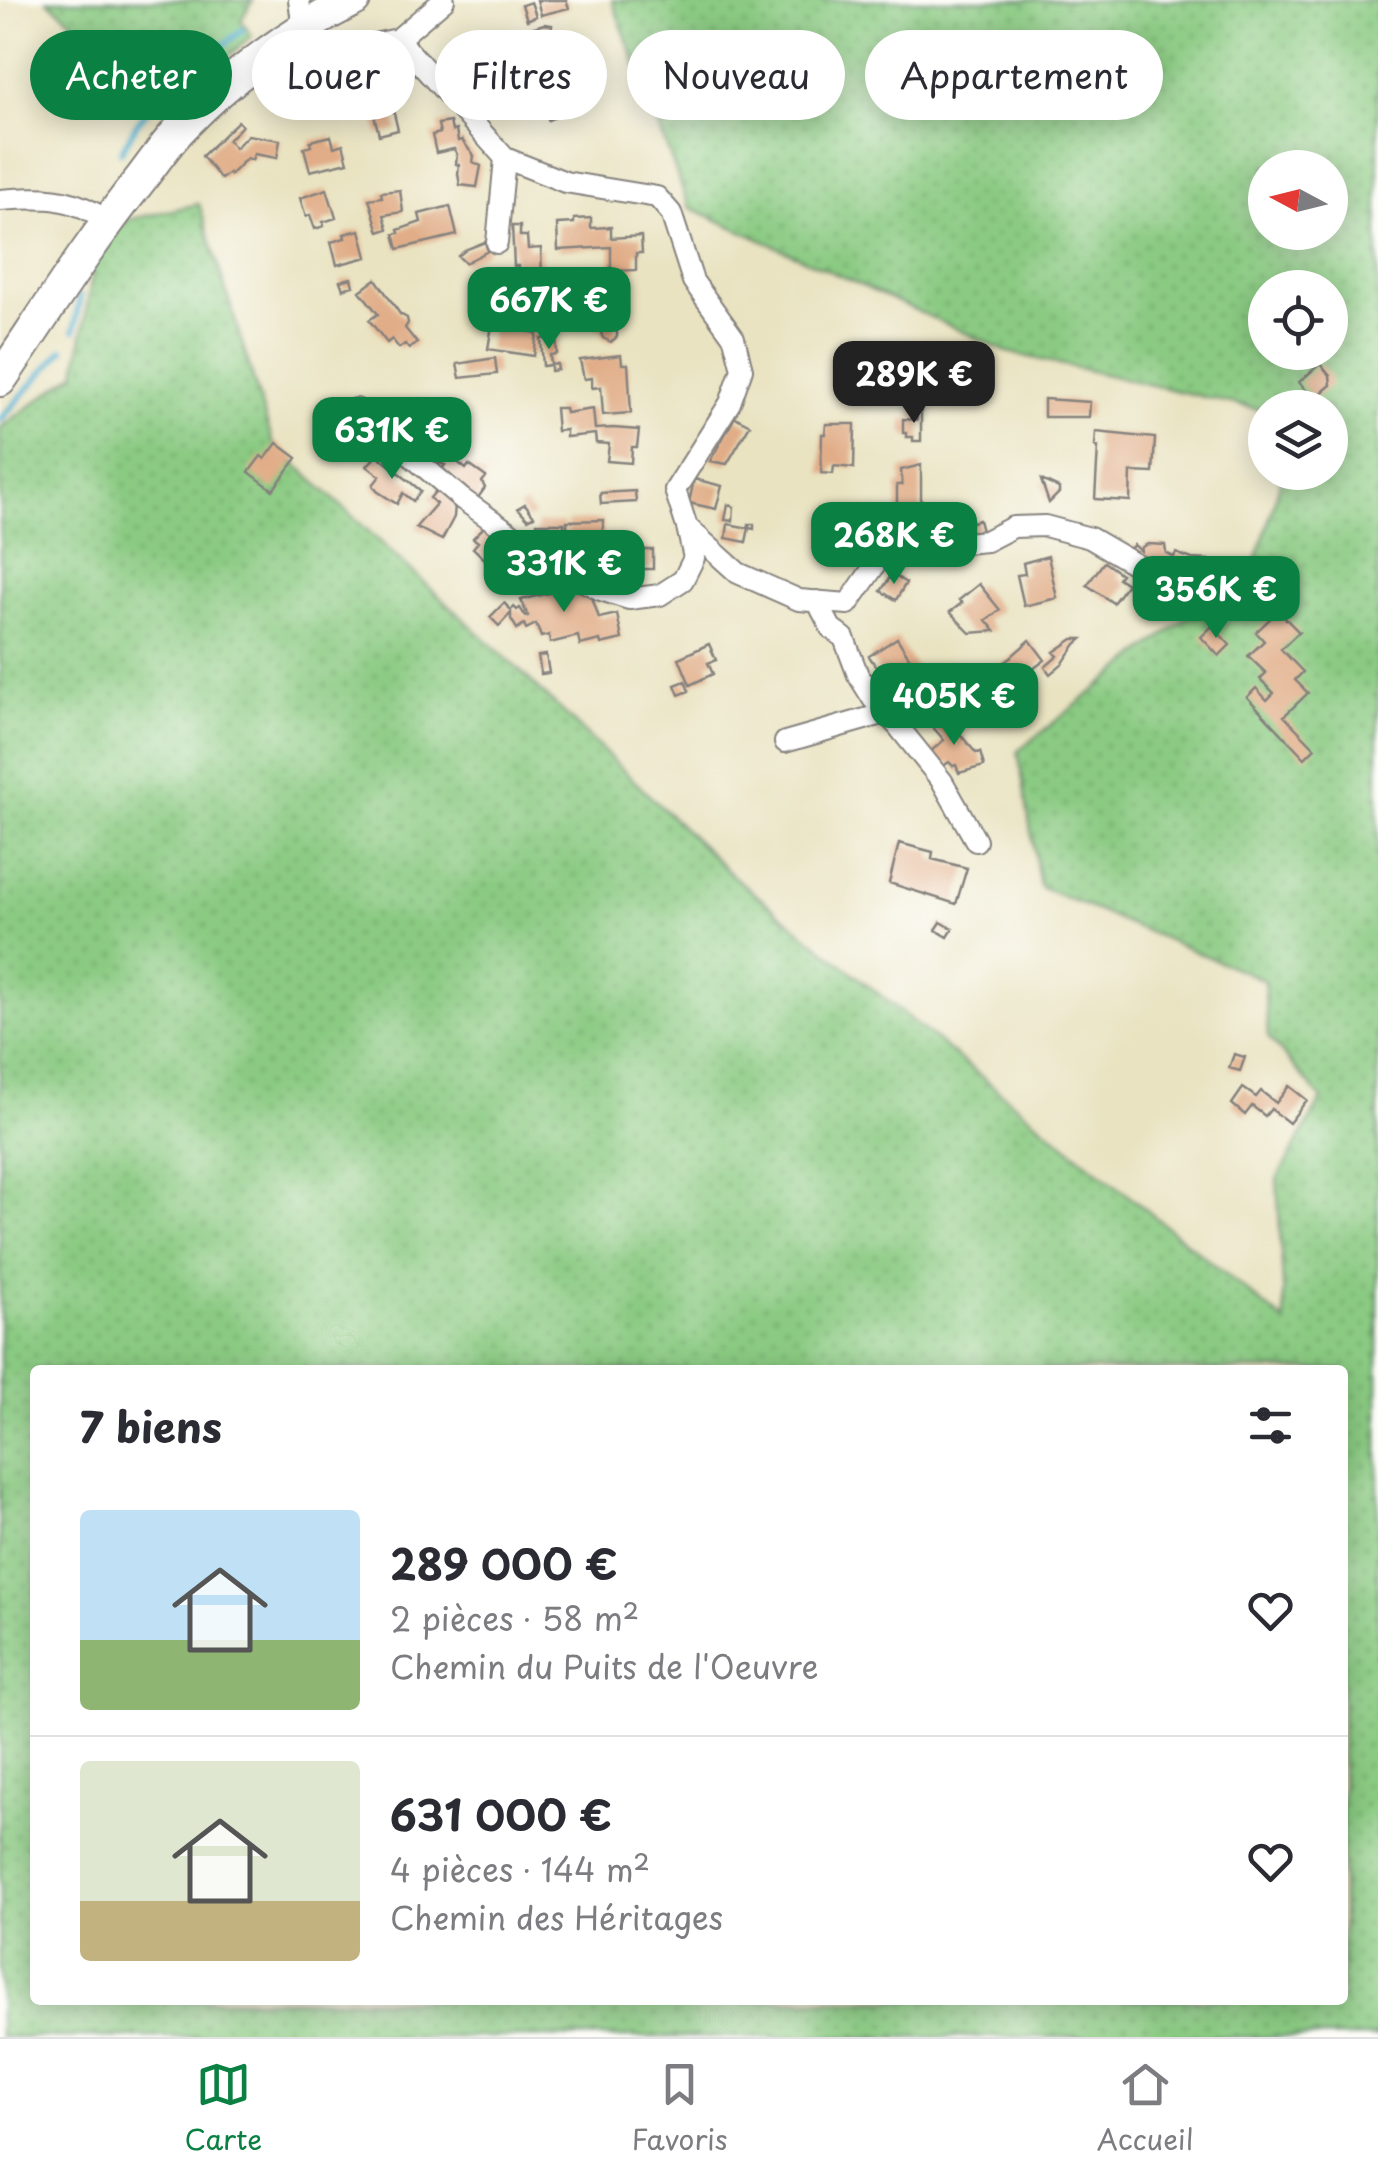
<!DOCTYPE html>
<html lang="fr">
<head>
<meta charset="utf-8">
<style>
  body { margin:0; font-family:"Playpen Sans",sans-serif; background:#f2f2f3; color:#2b2b33; height:100vh; display:flex; flex-direction:column; font-size:38px; white-space:nowrap }
  * { box-sizing:border-box; margin:0 }
  p { font-size:32px; color:#7c7c81 }
  .icon { flex:none; width:55px; height:55px; fill:none; stroke:currentColor; stroke-width:2; stroke-linecap:round; stroke-linejoin:round }
  .map { position:relative; flex:1; overflow:hidden }
  .drawer { position:absolute; left:30px; top:1365px; width:1318px; height:640px; display:flex; flex-direction:column; background:#fff; border-radius:10px; box-shadow:0 5px 25px #0003 }
  .drawer>* { flex:none }
  .top-card { position:absolute; left:30px; top:30px; width:1320px; height:90px; display:flex; gap:20px }
  .needle { width:65px; rotate:277deg }
  .controls { position:absolute; left:1248px; top:150px; display:grid; gap:20px }
  .controls a { display:grid; place-items:center; width:100px; height:100px; border-radius:50%; background:#fff; box-shadow:0 5px 25px #0003; font-size:50px }
  .price { position:absolute; translate:-50% -85px; padding:0 22px; border-radius:20px; background:#0b8043; color:#fff; font-size:32px; line-height:65px; filter:drop-shadow(0 2px 5px #0008) }
  .price::after { content:''; position:absolute; left:50%; top:60px; width:30px; height:22px; margin-left:-15px; background:inherit; clip-path:polygon(0 0,100% 0,50% 100%) }
  .price.active { background:#222; color:#fff }
  ul { padding:0; list-style:none }
  li { display:flex; align-items:center; gap:30px; height:250px; padding:0 50px }
  li+li { border-top:2px solid #e1e1e2 }
  li span { display:grid; place-items:center; flex:none; width:280px; height:200px; border-radius:10px; color:#555 }
  li>.icon { margin-inline-start:auto }
  span .icon { width:120px; height:120px; fill:#fffc; stroke-width:1 }
  li b { font-size:42px }
  h2 { display:flex; justify-content:space-between; align-items:center; height:120px; padding:0 50px; font-size:42px }
  .tag { padding:0 35px; border-radius:45px; background:#fff; box-shadow:0 5px 25px #0003; font-size:35px; line-height:90px }
  .tag.active { background:#0b8043; color:#fff }
  .menu { display:flex; justify-content:space-around; align-items:center; height:140px; border-top:2px solid #e1e1e2; background:#fff; font-size:28px; color:#7c7c81 }
  .menu a { display:grid; justify-items:center; gap:5px }
  .menu .active { color:#0b8043 }
  .map>svg:first-child { display:block }
</style>
</head>
<body>
<div class="map">
<svg width="1378" height="2037" viewBox="0 0 1378 2037">
  <defs>
    <pattern id="grass-dots" width="8" height="8" patternUnits="userSpaceOnUse" patternTransform="scale(2.5)"><rect width="8" height="8" fill="#8aca82"/><path d="M2 2h.1M6 6h.1" fill="none" stroke="#77ad71" stroke-width="1.8" stroke-linecap="round"/></pattern>
  </defs>
  <rect width="100%" height="100%" fill="#fdfcf7"/>
  <filter id="ink" filterUnits="userSpaceOnUse"><feTurbulence type="fractalNoise" baseFrequency=".01" numOctaves="2"/><feDisplacementMap in="SourceGraphic" scale="20" xChannelSelector="R" yChannelSelector="G"/><feConvolveMatrix kernelMatrix="1 2 1 2 8 2 1 2 1" color-interpolation-filters="sRGB"/></filter>
  <filter id="wash" filterUnits="userSpaceOnUse"><feTurbulence type="fractalNoise" baseFrequency=".0048" numOctaves="4" result="noise"/><feDisplacementMap in="SourceGraphic" scale="40" xChannelSelector="R" yChannelSelector="G"/><feGaussianBlur stdDeviation="2.25" result="paint"/><feColorMatrix in="noise" values="0 0 0 0 0 0 0 0 0 0 0 0 0 0 0 0 0 1.4 0 .05"/><feComposite in="paint" operator="in"/></filter>
  <g filter="url(#wash)">
    <rect width="100%" height="100%" fill="#e9e3c1"/>
    <path fill="url(#grass-dots)" stroke="#56765e" stroke-width="2.5" fill-rule="evenodd" d="M47,0H253L241,20L252,36L172,104Z
      M612,0H1378V2037H0V428L76,373L100,226L199,204L273,443L520,671L733,876L1285,1322L1277,1179L1322,1099L1268,1037L1264,980L1040,887L1018,751L1256,562L1283,473L1330,472V408H1265V411L1007,352L689,207ZM1265,168H1330V232H1265ZM1265,288H1330V352H1265ZM35,1370H1342V2000H35Z"/>
    <g fill="none" stroke-linecap="round" stroke-linejoin="round">
      <path stroke="#51b0d0" stroke-width="6" d="M121,152L136,125L154,102L242,30
        M74,331L80,296
        M0,420L63,350"/>
    </g>
    <g id="blocks">
      <path fill="#e1ad88" d="M537,0H566L569,8L541,15Z
        M531,2L536,16L527,20L522,5Z
        M544,24L552,25L551,31L557,33L555,39L559,37L566,56L569,55L572,64L533,78L524,57L536,53L534,47L539,44L541,39L529,37L531,28Z
        M494,57L505,80L479,92L469,69Z
        M579,76L588,99L565,108L567,112L548,120L537,93L534,94L530,84L547,77L551,87Z
        M385,77L398,130L379,135L366,82Z
        M296,79L302,95L284,101L278,84Z
        M238,121L242,126L228,140L235,148L248,135L280,140L277,158L254,154L252,160L247,158L230,175L229,173L221,179L202,156Z
        M450,122L452,131L456,130L458,141L462,140L474,156L473,162L481,166L477,187L460,185L458,174L459,165L456,164L457,154L454,149L436,153L432,135L440,133L438,124Z
        M331,136L334,147L343,144L348,162L310,171L304,148L311,146L310,141Z
        M327,189L336,218L323,222L324,226L315,229L310,215L306,217L300,198Z
        M400,190L403,212L384,215L388,229L379,232L369,199L382,197L381,192Z
        M450,206L457,235L398,249L394,234L399,233L398,230L421,222L419,214Z
        M591,218V228L611,227V238L641,236L642,253H636V270L611,271V247L558,250L557,224L574,223V219Z
        M512,226H520V236H527L528,249L541,248L542,280L519,281L518,266H514Z
        M360,230L367,257L337,265L331,242L345,238L344,234Z
        M485,242L488,251L465,263L458,256L467,249Z
        M351,278L353,286L343,289L340,281Z
        M376,279L400,314L407,318L408,323L405,328L417,343L409,349L405,344L399,348L392,339L387,343L369,320L378,314L360,291Z
        M593,287H616V295H620L621,304H614L616,326H612L617,332V337L611,342L603,338L601,333L604,328L596,329Z
        M492,325L537,333L534,356L488,349Z
        M556,337L557,354L550,355L551,365L557,364L558,370L551,371V365L543,366L541,339Z
        M621,355L622,364H628L631,413L603,415L601,387L592,388V378L584,379L580,360Z
        M495,358L497,374L460,378L457,364Z
        M1320,364L1330,376L1331,385L1314,399L1299,382Z
        M1044,399L1090,402L1089,417H1044Z
        M555,408H565L566,413L593,409L595,429L613,428L639,430L637,447H632L631,463L607,461L609,444L596,443L595,434L566,437V430L557,431Z
        M912,408H921V441H913V437H906V433H903V419L917,420V417H913Z
        M735,417L750,425L727,464L710,461Z
        M826,424H855L854,468L834,466L833,474L821,473L822,434H825Z
        M1096,432L1155,438L1153,473L1131,472L1130,501L1095,499L1098,447L1095,446Z
        M277,443L297,458L273,490L249,472L261,456L265,459Z
        M436,447L458,459L456,461L466,469L469,465L486,477L482,482L485,488L475,502L439,473L445,465L426,457Z
        M377,455L421,491L413,501L403,493L397,504L377,491L373,485L380,476L367,466Z
        M921,465V524H897V485H902L901,470Z
        M694,479L722,486L716,509L689,503Z
        M1041,480L1059,488V493L1049,503Z
        M440,486L455,504L454,517L442,540L416,527L436,504L430,498Z
        M635,491L636,502L601,504L600,493Z
        M525,504L534,516L528,519L518,508Z
        M728,505L734,507L733,521L725,520Z
        M603,520V547H590V556H568L567,521Z
        M828,520L853,522V534H861V552H857V548L841,547L840,554L829,553V546H826Z
        M979,520L982,531L967,535L965,524Z
        M488,523L536,569L542,562L555,572L545,581L541,577L534,583L519,568L512,575L497,561L492,566L473,548L478,542L473,538Z
        M537,523H564V545L536,543Z
        M728,524L749,528V524H754V529L749,528L746,542L726,538Z
        M903,529L904,538L888,541L887,532Z
        M1148,544L1165,545L1166,553L1174,557L1176,553L1192,559L1208,560L1207,575L1192,570L1191,572L1173,571V576L1127,551L1134,545L1141,551L1142,547Z
        M623,550H653V569H623Z
        M1048,556L1057,598L1024,606L1017,575L1025,574L1023,563Z
        M1104,562L1121,574L1118,578L1127,584L1113,603L1087,585Z
        M892,574L906,583L896,600L881,591Z
        M567,579L583,587L592,597L599,618L617,614L622,639L601,644L600,640L580,645L578,636L550,643L549,635L541,637L536,624L526,629L524,624L517,629L511,619V613L499,626L490,617L504,603L511,610L514,607L517,610L520,608L526,617L528,616L521,600L549,593L546,584Z
        M979,584L1000,610L986,620L995,631L970,633L950,612L962,603L959,600Z
        M1278,611L1299,632L1281,649L1303,672L1295,680L1308,693L1284,716L1315,748L1305,758L1247,697L1256,688L1267,700L1274,693L1260,679L1266,673L1248,656L1264,641L1256,632Z
        M1212,626L1230,645L1219,656L1201,637Z
        M897,638L923,679L909,688L912,692L902,699L884,679L869,656Z
        M1073,639H1082L1076,644L1063,663L1050,674L1045,667L1058,656L1054,652Z
        M1030,640L1045,660L1017,681L1003,664Z
        M709,644L716,660L708,663L713,674L690,685L679,658Z
        M546,655L549,673L541,674L538,656Z
        M685,681L689,691L679,695L675,685Z
        M943,714L976,753L980,752L984,766L959,773L956,765L953,766L949,762L940,768L930,752L944,740L931,725Z
        M899,843L933,852L932,859L967,868L956,904L889,883Z
        M941,922L953,929L948,937L936,930Z
        M1234,1054L1245,1057L1240,1071L1229,1068Z
        M1289,1086L1307,1100L1289,1123L1271,1109L1265,1116L1252,1106L1245,1115L1232,1104L1243,1088L1256,1097L1261,1091L1276,1103Z"/>
    </g>
  </g>
  <g filter="url(#ink)">
    <use href="#blocks" fill-opacity="0" stroke="#86827e" stroke-width="2.5"/>
    <g fill="none" stroke-linecap="round" stroke-linejoin="round">
      <defs>
        <path id="street" d="M299,0L303,29
          M291,38L320,51L331,53L398,39L444,0
          M0,200C42,197 71,195 107,221
          M497,243L505,158
          M356,409L462,499L564,571L601,590L629,599L660,595L683,580L694,558L687,527L675,490L730,403L742,369L734,338L693,281L671,213L657,197L565,182L505,158L398,39
          M687,527L738,573L799,600L848,604L882,555L917,538L965,543L986,541L1013,527L1045,526L1090,538L1147,571L1198,586
          M817,601L831,628L844,638L858,675L873,699L897,725L942,781L976,841
          M785,742L886,713"/>
        <path id="primary" d="M0,380C46,312 89,244 140,180C154,162 167,142 183,126C231,76 292,31 354,0"/>
      </defs>
      <use href="#street" stroke="#86827e" stroke-width="24"/>
      <use href="#primary" stroke="#86827e" stroke-width="36"/>
      <use href="#street" stroke="#fff" stroke-width="20"/>
      <use href="#primary" stroke="#fff" stroke-width="32"/>
    </g>
  </g>
</svg>
<div class="controls">
<a><svg class="needle" viewBox="-14 -14 28 28"><path d="M0-13l5 13h-10z" fill="#e53935"/><path d="M0 13l5-13h-10z" fill="#7c7c81"/></svg></a>
<a><svg class="icon" aria-label="locate" viewBox="0 0 24 24"><circle cx="12" cy="12" r="6"/><path d="M12 2v4M12 18v4M2 12h4M18 12h4"/></svg></a>
<a><svg class="icon" aria-label="layers" viewBox="0 0 24 24"><path d="M12 4l9 5-9 5-9-5zM3 14l9 5 9-5"/></svg></a>
</div>
<b class="price" style="left:549px;top:352px">667K €</b>
<b class="price active" style="left:914px;top:426px">289K €</b>
<b class="price" style="left:392px;top:482px">631K €</b>
<b class="price" style="left:894px;top:587px">268K €</b>
<b class="price" style="left:564px;top:615px">331K €</b>
<b class="price" style="left:1216px;top:641px">356K €</b>
<b class="price" style="left:954px;top:748px">405K €</b>
<div class="top-card">
<a class="tag active">Acheter</a>
<a class="tag">Louer</a>
<a class="tag">Filtres</a>
<a class="tag">Nouveau</a>
<a class="tag">Appartement</a>
</div>
<section class="drawer">
<h2>7 biens<svg class="icon" aria-label="filters" viewBox="0 0 24 24"><path d="M4 7h16M4 17h16"/><circle cx="9" cy="7" r="2"/><circle cx="15" cy="17" r="2"/></svg></h2>
<ul>
<li><span style="background:linear-gradient(#bfe0f5 65%,#8fb573 0)"><svg class="icon" aria-label="home" viewBox="0 0 24 24"><path d="M3 11l9-7 9 7M6 9v11h12V9"/></svg></span><div><b>289 000 €</b><p>2 pièces · 58 m²</p><p>Chemin du Puits de l'Oeuvre</p></div><svg class="icon" aria-label="heart" viewBox="0 0 24 24"><path d="M12 20l-8-8c-3-5 5-10 8-4 3-6 11-1 8 4z"/></svg></li>
<li><span style="background:linear-gradient(#dfe7d0 70%,#c2b280 0)"><svg class="icon" aria-label="home" viewBox="0 0 24 24"><path d="M3 11l9-7 9 7M6 9v11h12V9"/></svg></span><div><b>631 000 €</b><p>4 pièces · 144 m²</p><p>Chemin des Héritages</p></div><svg class="icon" aria-label="heart" viewBox="0 0 24 24"><path d="M12 20l-8-8c-3-5 5-10 8-4 3-6 11-1 8 4z"/></svg></li>
</ul>
</section>
</div>
<nav class="menu">
<a class="active"><svg class="icon" aria-label="map" viewBox="0 0 24 24"><path d="M3 6l6-2 6 2 6-2v14l-6 2-6-2-6 2zM9 4v14M15 6v14"/></svg>Carte</a>
<a><svg class="icon" aria-label="saved" viewBox="0 0 24 24"><path d="M7 4h10v16l-5-4-5 4z"/></svg>Favoris</a>
<a><svg class="icon" aria-label="home" viewBox="0 0 24 24"><path d="M3 11l9-7 9 7M6 9v11h12V9"/></svg>Accueil</a>
</nav>
</body>
</html>
